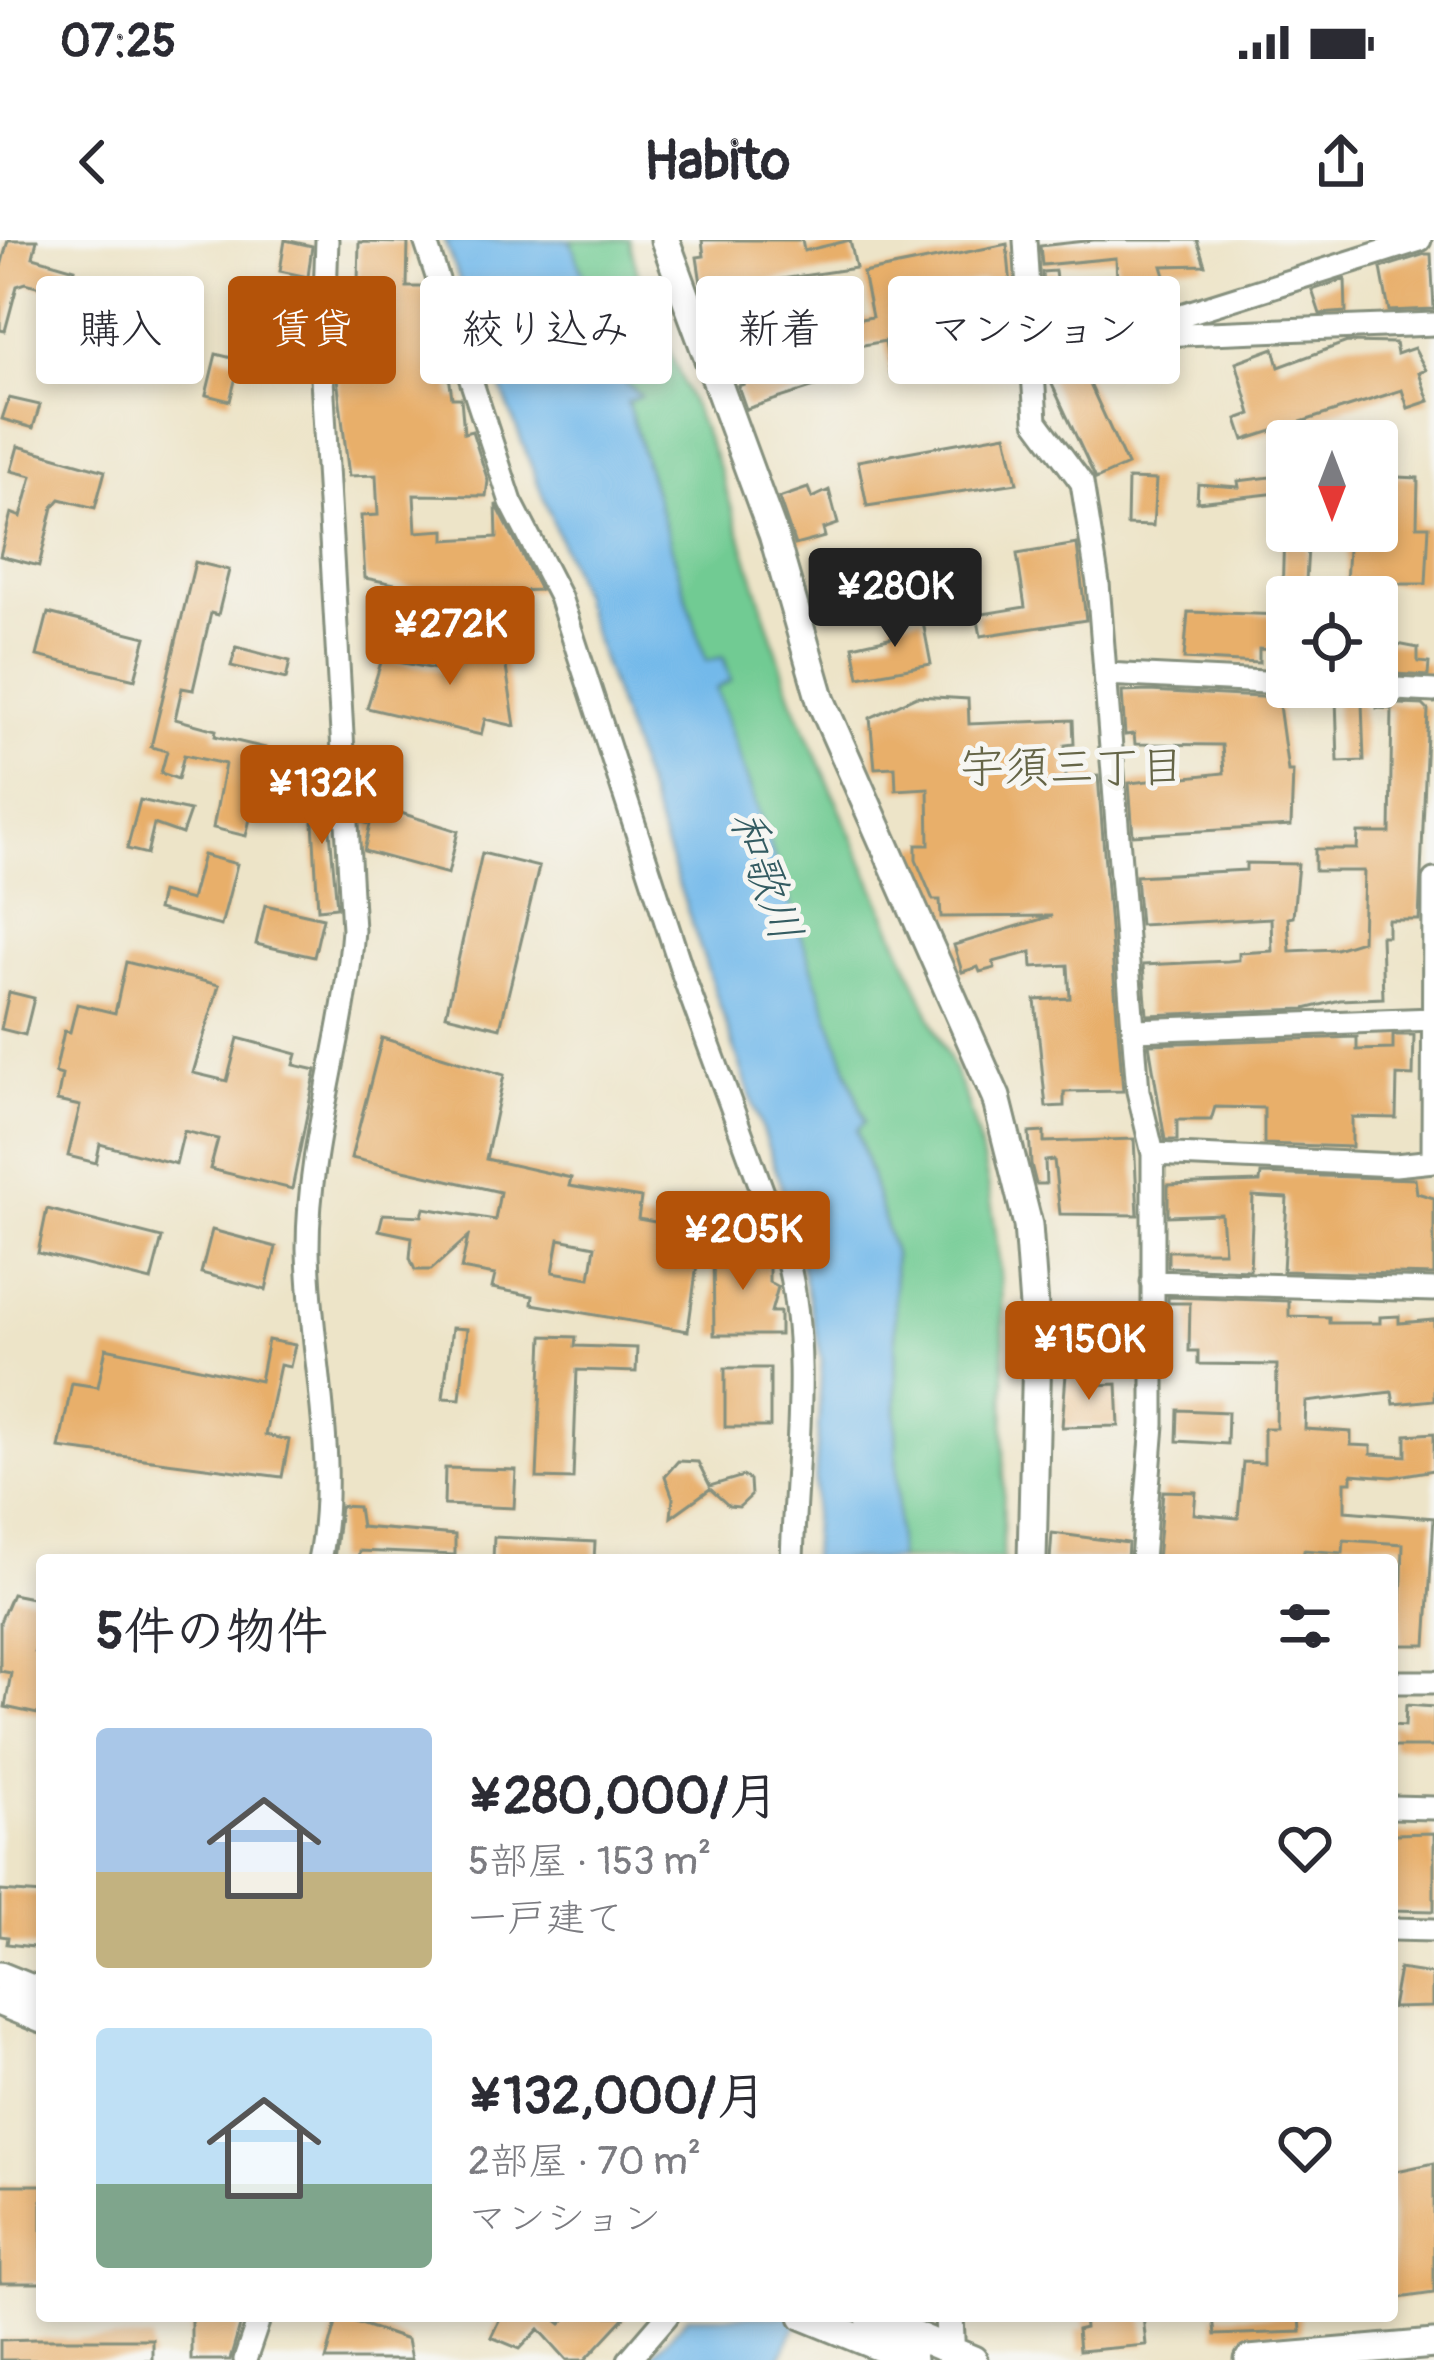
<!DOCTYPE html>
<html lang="ja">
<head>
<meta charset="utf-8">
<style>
  body { margin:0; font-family:Pangolin,"Klee One",sans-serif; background:#f7f7f7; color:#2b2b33; height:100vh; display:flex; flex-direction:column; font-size:45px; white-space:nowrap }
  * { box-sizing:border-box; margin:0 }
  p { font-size:39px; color:#7c7c81 }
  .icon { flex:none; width:66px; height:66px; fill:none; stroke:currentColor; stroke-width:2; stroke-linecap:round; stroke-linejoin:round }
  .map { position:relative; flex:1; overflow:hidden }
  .side { position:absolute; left:36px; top:1314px; width:1362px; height:768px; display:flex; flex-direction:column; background:#fff; border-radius:12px; box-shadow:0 6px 18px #0003 }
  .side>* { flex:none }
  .guide { position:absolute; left:36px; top:36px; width:1362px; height:108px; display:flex; gap:24px }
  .needle { width:78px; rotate:180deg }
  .buttons { position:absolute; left:1266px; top:180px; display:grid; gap:24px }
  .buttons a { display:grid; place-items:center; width:132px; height:132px; border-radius:12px; background:#fff; box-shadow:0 6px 18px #0003; font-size:60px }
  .price { position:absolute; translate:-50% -102px; padding:0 27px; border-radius:12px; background:#b45309; color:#fff; font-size:39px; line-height:78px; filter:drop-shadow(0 3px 6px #0008) }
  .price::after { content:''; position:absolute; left:50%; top:72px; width:36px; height:27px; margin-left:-18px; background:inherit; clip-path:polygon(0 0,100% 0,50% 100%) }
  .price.on { background:#222; color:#fff }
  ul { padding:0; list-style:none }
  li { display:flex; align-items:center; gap:36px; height:300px; padding:0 60px }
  li span { display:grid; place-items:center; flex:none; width:336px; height:240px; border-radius:12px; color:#555 }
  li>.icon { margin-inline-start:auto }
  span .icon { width:144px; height:144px; fill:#fffc; stroke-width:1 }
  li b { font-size:51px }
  h2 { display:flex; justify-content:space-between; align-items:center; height:144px; padding:0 60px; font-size:51px }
  .tag { padding:0 42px; border-radius:12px; background:#fff; box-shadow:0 6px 18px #0003; font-size:42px; line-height:108px }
  .tag.on { background:#b45309; color:#fff }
  .status { display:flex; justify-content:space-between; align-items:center; height:84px; padding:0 60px; background:#fff; direction:ltr }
  .status svg { height:33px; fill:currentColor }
  header { display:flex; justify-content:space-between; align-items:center; height:156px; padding:0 60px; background:#fff; font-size:54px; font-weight:700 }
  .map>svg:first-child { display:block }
</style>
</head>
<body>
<div class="status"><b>07:25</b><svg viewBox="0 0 49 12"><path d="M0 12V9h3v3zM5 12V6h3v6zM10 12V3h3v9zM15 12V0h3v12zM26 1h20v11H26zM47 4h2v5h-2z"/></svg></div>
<header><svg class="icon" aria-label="back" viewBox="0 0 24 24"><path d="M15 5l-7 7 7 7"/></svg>Habito<svg class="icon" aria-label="share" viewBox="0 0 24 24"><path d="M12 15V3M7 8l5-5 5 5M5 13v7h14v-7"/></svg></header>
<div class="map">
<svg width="1434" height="2120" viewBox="0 0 1434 2120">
  <rect width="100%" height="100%" fill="#f6f6f2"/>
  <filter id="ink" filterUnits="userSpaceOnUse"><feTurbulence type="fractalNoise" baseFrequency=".00833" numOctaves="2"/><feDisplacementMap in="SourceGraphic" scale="24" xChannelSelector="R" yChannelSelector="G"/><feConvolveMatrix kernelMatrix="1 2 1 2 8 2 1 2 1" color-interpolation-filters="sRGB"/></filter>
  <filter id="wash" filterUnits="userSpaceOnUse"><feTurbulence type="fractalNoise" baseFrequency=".004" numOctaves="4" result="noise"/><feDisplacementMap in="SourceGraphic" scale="48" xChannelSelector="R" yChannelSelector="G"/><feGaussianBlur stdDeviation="2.7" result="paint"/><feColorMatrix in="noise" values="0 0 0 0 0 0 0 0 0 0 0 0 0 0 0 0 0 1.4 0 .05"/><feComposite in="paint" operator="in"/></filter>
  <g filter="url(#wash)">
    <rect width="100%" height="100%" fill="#ede4c8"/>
    <path fill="#71cb93" stroke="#488464" stroke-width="3" d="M570,0H629L640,41L719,228L792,459L965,856C1016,1005 1003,1164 1003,1320H898L894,1014L857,890L865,881L715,449L731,440L724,418L706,421L627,161L640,156L624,143Z"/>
    <path fill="#73b9ea" stroke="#497b8f" stroke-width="3" d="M444,0H570L624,142L641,156L627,162L706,421L723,417L731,440L716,449L865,881L857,890L894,1014L898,1320H811L822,1119L789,969L572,331Z
      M689,2076H801L779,2120H647Z"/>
    <g id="blocks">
      <path fill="#e8af6a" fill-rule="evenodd" d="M8,0H37L33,17L75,29L68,55L26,43L17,46L5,91L0,90V30Z
        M285,0L312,6L308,37L280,31Z
        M702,0H802L804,11L850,0L856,28L768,41L785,130L819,128L824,144L746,169L738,146L744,144L733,91L724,92L712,50H702L697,17L704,16Z
        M1094,0H1197L1205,25L1162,26L1173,62L1149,70L1146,62H1118L1116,18L1042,25L1040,6Z
        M359,2L408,3L407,47H425L446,112L452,158H461L464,193L472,191L488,241L486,256L414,255L416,292L445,290V300L497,297L496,264L540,350L488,352L489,363L365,338L361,276L378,275L376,235L349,236L337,138L339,81L357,82Z
        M1007,4L1017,109L997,112L999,122L918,136L917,129L890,134L885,101L837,110L832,84L872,77L863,33ZM984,40L990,84L952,90L947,48Z
        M1425,14H1431L1434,69L1389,71L1381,28Z
        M1055,31L1061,84H1045L1042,32Z
        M1345,39L1346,72L1320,74L1312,50Z
        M1347,102L1395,103L1397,114L1414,108L1426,130L1419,133L1429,161L1408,168L1402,150L1244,200L1237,179L1251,174L1236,122L1274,108L1279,127Z
        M216,114L240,120L230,161L206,155Z
        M1077,116L1127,225L1096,239L1048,136V130Z
        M9,158L40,165L33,188L2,179Z
        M1006,194L1017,243L867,266L858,221Z
        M18,206L105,231L95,268L60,259L53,267L39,326L0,316L11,273L21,277L32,236L11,231Z
        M1287,235V252L1197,262L1198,244L1239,247L1238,241Z
        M1377,236L1418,238L1417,286H1429L1426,344H1346L1349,291H1377Z
        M1128,239L1156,240L1153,286L1127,285Z
        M808,248L812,258L829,250L838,284L823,289L825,297L795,305L779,258Z
        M1284,291H1309L1305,357H1282Z
        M1077,304L1086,380L981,396L977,375L1025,367L1017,314Z
        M195,322L229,330L218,375L211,373L193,450L182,448L175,479L216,490L215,496L266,508L246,596L213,588L225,524L184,515L178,539L161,533L167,511L151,507Z
        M1188,372L1287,375V396L1274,395V410L1259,409V423L1184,419Z
        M48,373L146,397L135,439L37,416Z
        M922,377L931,424L859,437L853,406L893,397L891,382Z
        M461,391L502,401L515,486L485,479L481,495L367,468L382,419L451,432Z
        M1377,400L1418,408V422L1429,423L1428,436L1377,433Z
        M236,407L290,421L286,439L231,426Z
        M1149,451L1278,458L1288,531H1293L1291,586L1133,595L1129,543L1224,533L1222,505L1135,504L1134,494L1125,495L1122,452Z
        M917,456L968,459L969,484L1073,480L1074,504L1065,505L1066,538L1098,536L1123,851L1064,852V866L1046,867L1035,760L1070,758L1068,725L1032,727L1031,712L993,722L995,728L980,732L978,727L962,732L954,705L1052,676L941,677L940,660H933L916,620V605H929L928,548L896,550L895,527L875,528L870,478Z
        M1336,457L1362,462L1364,521L1338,522Z
        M1377,463L1423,465L1428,470L1419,680H1388V696H1381L1383,758L1340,760L1305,769L1147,775L1143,725L1228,721L1239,720V713L1272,711L1271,678L1140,685L1136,636L1246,630V623L1298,624L1293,677L1288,678L1290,711L1336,709L1362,701L1364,631H1315V609H1357L1358,593H1390L1392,469L1377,468Z
        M326,547L337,667L318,669L312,564L305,565L304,548Z
        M140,560L190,571L182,594L154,584L147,614L127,609Z
        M366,562L458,591L448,634L364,611L370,584L362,582Z
        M482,613L539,627L500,788L446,775Z
        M203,615L237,624L221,686L157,670L161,652L191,660Z
        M265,665L323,678L314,717L256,704Z
        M126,722L219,745L193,833L227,841L238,798L297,814L294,825L316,830L292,949L210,929L218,899L184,891L176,924L100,904L96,923L68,916L80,866L57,861L62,835L55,833L64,791L70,792L77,764L115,773Z
        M9,752L34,758L25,795L1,789Z
        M1393,795H1414L1413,836L1397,835L1396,878L1352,877V907L1264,904V868L1215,867L1211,880H1177V900H1165L1149,804L1357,797V810L1393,809Z
        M382,798L504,835L486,919L571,938L569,946L641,958L638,979L661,983L659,995L700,1002L688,1091L532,1064L533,1056L492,1048L495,1035L461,1029L468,997L431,1030H415L410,1018L412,997L379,990L383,974L422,976L424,968L495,980L500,952L351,918ZM559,999L595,1006L590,1038L553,1032Z
        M1044,892V902L1134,899L1138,975L1060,974L1054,920L1045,921L1046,944H1036L1031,924L1029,893Z
        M1261,934L1415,939L1417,953L1434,958V1035L1283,1031L1287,958L1253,956L1250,1030L1168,1027V1011H1224L1221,974L1168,976V945L1260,942Z
        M47,969L162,998L151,1041L38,1013Z
        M212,990L276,1007L266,1050L201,1033Z
        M713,1004L769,1013V1042L778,1047L771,1072H780V1095H714Z
        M1168,1057L1289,1061V1076L1329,1077V1083H1380V1077L1399,1076V1083L1434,1080V1160L1394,1164L1392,1152L1306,1162L1305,1189L1351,1192V1205L1371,1206V1214L1406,1216V1195L1434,1193V1230L1392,1237L1352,1234V1242H1345V1271L1434,1278L1426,1405H1400L1403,1304L1344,1300L1343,1313L1304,1310L1303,1320H1157L1163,1251L1196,1252L1194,1274L1238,1278L1243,1222L1264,1223V1188H1276L1277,1125L1198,1124V1111H1189L1190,1063H1168Z
        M452,1088L467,1089L460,1159L443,1158Z
        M543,1096L576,1097L575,1106L637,1108L636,1132L577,1130L573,1239L537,1238Z
        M268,1100L295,1105L290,1127L280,1125L265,1195L289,1200L282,1237L59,1208L72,1143L98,1147L106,1108L260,1141Z
        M725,1128H770V1187H725Z
        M1094,1133V1145L1117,1144L1119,1186L1062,1187L1066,1134Z
        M1178,1170L1228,1172L1227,1204L1177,1201Z
        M678,1221L698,1222L710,1246L743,1236L750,1240L751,1256L739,1267L729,1266L710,1249L671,1277L673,1258L665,1236Z
        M445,1228L516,1230L514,1268L444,1265Z
        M340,1266L358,1267L361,1287L455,1295V1315L359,1311L358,1320H334Z
        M1052,1293L1128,1303L1127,1320H1050Z
        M494,1297L595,1302L594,1320H493Z
        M12,1354L42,1360L35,1412L42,1413V1475L5,1467L11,1433L0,1431V1382Z
        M1406,1465L1434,1467V1507H1392V1485L1405,1486Z
        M1434,1593V1671L1392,1670L1394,1594Z
        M0,1651L42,1654V1708L7,1704L8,1697L0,1696Z
        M1399,1729L1432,1734V1767L1392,1768Z
        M1434,1923V2053L1392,2059V1932Z
        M0,1945H42V2043H0Z
        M191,2076H243L230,2120H191Z
        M338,2076L407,2100L411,2120H326Z
        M501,2076H551L561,2084L569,2076H626L585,2120H567L539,2089L520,2109L491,2097Z
        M1084,2076H1143L1146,2105L1079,2111L1077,2090L1085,2088Z
        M1213,2076H1300L1301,2092L1215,2095Z
        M37,2099H152V2120H0V2100Z"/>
    </g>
  </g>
  <g filter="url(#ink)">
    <use href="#blocks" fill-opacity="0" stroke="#86907e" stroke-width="3"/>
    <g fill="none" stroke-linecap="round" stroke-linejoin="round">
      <defs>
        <path id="minor" d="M425,0L511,262L560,357L686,743L786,1015C812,1110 795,1222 792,1320
          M1025,0L1036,181L1082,243L1098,343L1138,851L1153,914V1185L1142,1320
          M1140,88L1420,0
          M1032,100L1434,84
          M1105,434L1287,443
          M1357,447L1434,451
          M1135,790L1433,779
          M1153,914L1395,925L1434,921
          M1433,921L1434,640
          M1152,1042L1434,1050
          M319,1320C340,1219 309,1110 308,1008C308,901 345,797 353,690L322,138L327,0
          M1392,1442H1434
          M1392,1567L1434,1568
          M1392,1689L1434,1690
          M245,2120L260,2076
          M629,2120L667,2076"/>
        <path id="tertiary" d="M665,0L773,294L821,461L996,857L1028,985L1037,1108L1032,1320
          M0,1736L42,1753
          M0,1762L42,1779
          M804,2076L912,2120
          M869,2076L973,2120
          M949,2076L951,2120
          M1249,2120L1434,2104"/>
      </defs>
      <use href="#minor" stroke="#86907e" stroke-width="27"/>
      <use href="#tertiary" stroke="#86907e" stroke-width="33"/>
      <use href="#minor" stroke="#fff" stroke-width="21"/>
      <use href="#tertiary" stroke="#fff" stroke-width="27"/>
    </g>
  </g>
  <g text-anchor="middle" stroke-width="10" stroke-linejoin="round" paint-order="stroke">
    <g font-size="45" fill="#656547" stroke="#f6f6f2">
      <text x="1072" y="542">宇須三丁目</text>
    </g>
    <g font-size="45" font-style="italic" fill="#345c62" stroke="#f6f6f2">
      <text transform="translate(767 635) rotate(71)" y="16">和歌川</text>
    </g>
  </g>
</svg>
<div class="buttons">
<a><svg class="needle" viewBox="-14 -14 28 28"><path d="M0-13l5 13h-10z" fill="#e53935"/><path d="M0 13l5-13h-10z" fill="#7c7c81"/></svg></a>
<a><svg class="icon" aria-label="locate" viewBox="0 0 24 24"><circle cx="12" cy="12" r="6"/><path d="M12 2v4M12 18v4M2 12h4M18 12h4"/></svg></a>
</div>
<b class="price on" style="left:895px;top:410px">¥280K</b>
<b class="price" style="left:450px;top:448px">¥272K</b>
<b class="price" style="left:322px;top:607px">¥132K</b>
<b class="price" style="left:743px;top:1053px">¥205K</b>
<b class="price" style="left:1089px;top:1163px">¥150K</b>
<div class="guide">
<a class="tag">購入</a>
<a class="tag on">賃貸</a>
<a class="tag">絞り込み</a>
<a class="tag">新着</a>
<a class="tag">マンション</a>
</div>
<section class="side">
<h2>5件の物件<svg class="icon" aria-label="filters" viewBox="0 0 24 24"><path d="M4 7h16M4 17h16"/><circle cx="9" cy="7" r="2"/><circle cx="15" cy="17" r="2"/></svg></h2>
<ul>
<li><span style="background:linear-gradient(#a9c7e8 60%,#c2b280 0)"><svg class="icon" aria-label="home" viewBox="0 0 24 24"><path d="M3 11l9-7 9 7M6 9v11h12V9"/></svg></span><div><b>¥280,000/月</b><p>5部屋 · 153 m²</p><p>一戸建て</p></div><svg class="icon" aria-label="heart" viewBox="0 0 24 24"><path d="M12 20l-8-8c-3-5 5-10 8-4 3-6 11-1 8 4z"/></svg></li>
<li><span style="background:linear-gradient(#bfe0f5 65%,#7fa58c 0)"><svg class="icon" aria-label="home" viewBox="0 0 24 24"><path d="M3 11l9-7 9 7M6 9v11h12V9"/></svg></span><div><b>¥132,000/月</b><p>2部屋 · 70 m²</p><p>マンション</p></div><svg class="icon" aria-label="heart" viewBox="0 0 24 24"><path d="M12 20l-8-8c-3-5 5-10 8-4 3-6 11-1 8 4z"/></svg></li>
</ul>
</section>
</div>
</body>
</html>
